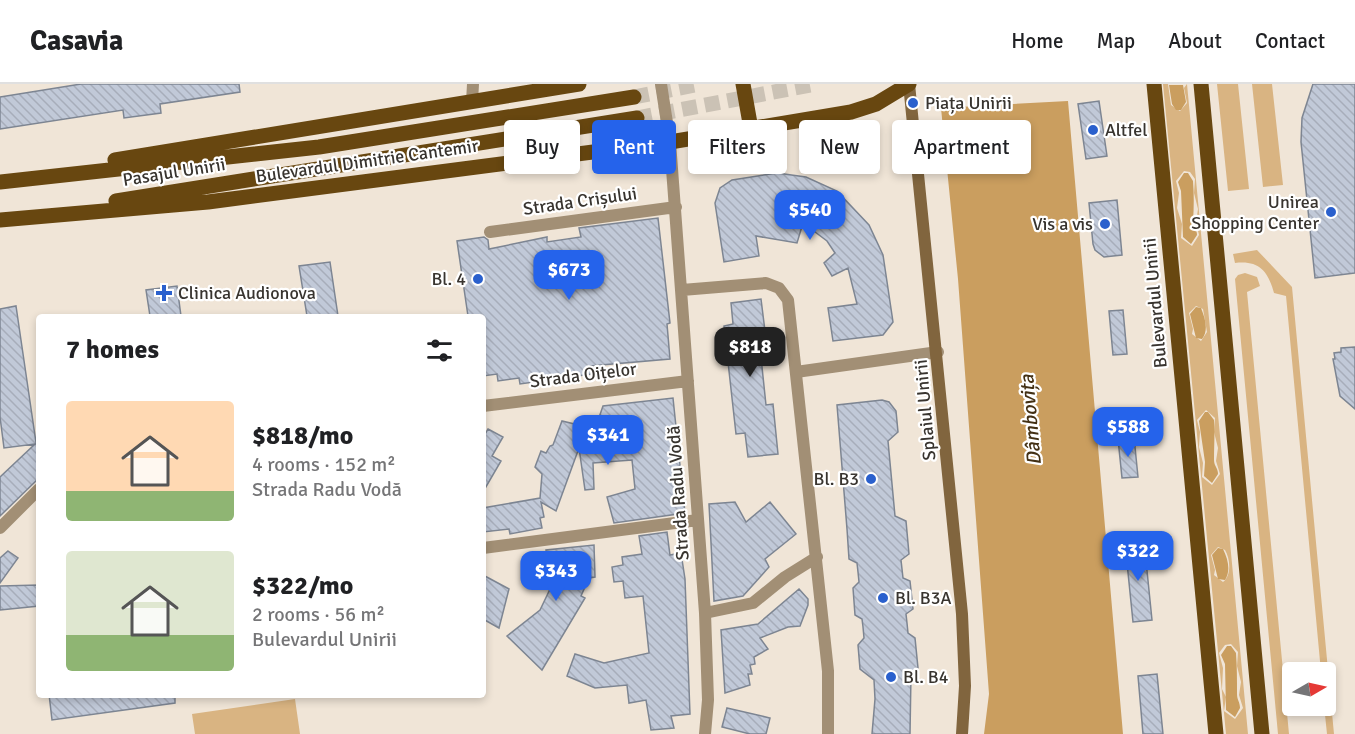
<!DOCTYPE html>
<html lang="en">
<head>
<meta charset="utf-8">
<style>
  body { margin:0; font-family:Signika,sans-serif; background:#f2f2f2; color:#202124; height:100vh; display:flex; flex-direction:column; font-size:22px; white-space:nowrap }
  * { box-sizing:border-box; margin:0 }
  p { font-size:20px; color:#757577 }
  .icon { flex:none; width:33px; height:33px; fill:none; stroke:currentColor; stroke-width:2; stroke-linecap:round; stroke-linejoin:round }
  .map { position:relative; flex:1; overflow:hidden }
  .side { position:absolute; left:36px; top:230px; width:450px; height:384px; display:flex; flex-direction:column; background:#fff; border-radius:6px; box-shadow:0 3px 9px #0003 }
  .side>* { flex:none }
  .top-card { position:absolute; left:504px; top:36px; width:570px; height:54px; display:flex; gap:12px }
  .needle { width:39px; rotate:81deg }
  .buttons { position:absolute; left:1282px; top:578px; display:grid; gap:12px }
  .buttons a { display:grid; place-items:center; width:54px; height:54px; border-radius:6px; background:#fff; box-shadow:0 3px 9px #0003; font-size:30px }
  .price { position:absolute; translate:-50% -51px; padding:0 14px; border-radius:12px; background:#2563eb; color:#fff; font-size:20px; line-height:39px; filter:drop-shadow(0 2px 3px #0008) }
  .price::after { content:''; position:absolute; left:50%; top:36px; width:18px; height:14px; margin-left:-9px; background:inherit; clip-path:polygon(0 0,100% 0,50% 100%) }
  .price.active { background:#222; color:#fff }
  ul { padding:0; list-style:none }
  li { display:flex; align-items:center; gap:18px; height:150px; padding:0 30px }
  li span { display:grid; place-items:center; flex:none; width:168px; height:120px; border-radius:6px; color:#555 }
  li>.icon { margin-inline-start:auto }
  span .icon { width:72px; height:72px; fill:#fffc; stroke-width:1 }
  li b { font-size:26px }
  h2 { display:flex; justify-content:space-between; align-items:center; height:72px; padding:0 30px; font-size:26px }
  .chip { padding:0 21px; border-radius:6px; background:#fff; box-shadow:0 3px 9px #0003; font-size:21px; line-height:54px }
  .chip.active { background:#2563eb; color:#fff }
  header { display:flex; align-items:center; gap:36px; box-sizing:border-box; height:84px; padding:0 30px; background:#fff; border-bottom:2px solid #e0e0e0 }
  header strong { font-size:28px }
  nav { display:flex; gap:33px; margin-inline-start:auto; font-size:21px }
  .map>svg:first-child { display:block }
</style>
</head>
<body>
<header>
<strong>Casavia</strong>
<nav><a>Home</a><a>Map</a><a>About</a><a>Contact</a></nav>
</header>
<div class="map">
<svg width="1355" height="650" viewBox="0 0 1355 650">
  <defs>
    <pattern id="building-back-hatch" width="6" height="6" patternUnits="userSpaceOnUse" patternTransform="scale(1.5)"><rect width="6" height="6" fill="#c1c9d8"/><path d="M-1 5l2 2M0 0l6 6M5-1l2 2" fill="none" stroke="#a7adba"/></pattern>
  </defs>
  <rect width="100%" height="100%" fill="#f0e5d7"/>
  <path fill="#d9b482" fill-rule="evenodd" d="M1163,0H1168L1171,21L1180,27L1187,19L1184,4L1187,0L1248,650H1226ZM1184,87L1190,88L1195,95L1194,109L1198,125L1196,138L1199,151L1192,162L1181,154L1182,140L1177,124L1179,109L1176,97ZM1196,222L1203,225L1207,248L1201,257L1192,250L1193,245L1189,229ZM1206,326L1215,334L1214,348L1218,364L1216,377L1220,390L1212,401L1202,393L1203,379L1199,363L1200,348L1197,336ZM1218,463L1225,466C1230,474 1232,491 1223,498L1214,491L1215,486L1211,471ZM1231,560L1238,568L1237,582L1241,598L1239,611L1243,624L1235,635L1224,627L1226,613L1222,605L1223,584L1219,569L1225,561Z
    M1217,0H1238L1249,105L1228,107Z
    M1252,0H1272L1283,101L1263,103Z
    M1257,166L1292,203L1334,650H1327L1324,621L1326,588H1321L1286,212L1274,209C1268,187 1259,176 1235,179L1233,170Z
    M1245,189L1257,193L1260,202L1247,208L1289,650H1278L1235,195L1238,191Z
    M295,615L300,650H195L192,630Z"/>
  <path fill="#ca9e5f" d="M1169,1H1183L1186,18L1181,26H1176L1172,20Z
    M1068,17L1123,650H984L989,610L958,195L941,24Z
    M1184,89H1188L1193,97C1194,110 1194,123 1193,137C1193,143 1197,145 1197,151L1191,160L1183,153L1181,107L1178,98Z
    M1196,223L1201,224C1205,234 1209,246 1202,255L1196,254L1190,230Z
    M1205,328H1208L1214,336C1215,349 1214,362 1214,376C1214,382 1218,384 1218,390L1212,399L1204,392L1205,378L1199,337Z
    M1218,464L1223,465C1228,475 1231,487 1225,496L1218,495L1212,471Z
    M1227,562H1231L1236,569C1237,583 1237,596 1237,610C1237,616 1240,618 1240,624L1235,633L1226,626L1225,580L1221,571Z"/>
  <path fill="url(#building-back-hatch)" stroke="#7d8592" stroke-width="1.5" d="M81,0H239L240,8L160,20L161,29L124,34L123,26L0,45V13Z
    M1313,0H1355V189L1315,194L1301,58L1302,34Z
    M1099,17L1107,72L1086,75L1078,20Z
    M777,89L806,93L837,107L869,141L883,171L893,238L883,251L833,257L828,224L857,220L848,184L832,192L824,179L835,169L827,157L803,139L797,159L756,152L759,172L724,178L715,119L720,104L732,96Z
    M1117,116L1122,171L1104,173L1095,166L1093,160L1089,119Z
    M658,134L670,239L667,240L670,275L590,282L591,290L520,300L519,294L498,297L497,290L483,292V232H468L457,157L484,153L488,156L489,165L547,153V158L581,153L579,144Z
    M330,178L338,232H307L299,182Z
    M177,202L181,232H150L146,206Z
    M761,215L767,263L760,264L766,321L773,320L778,370L748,373L745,349L736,350L724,242L733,240L731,219Z
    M16,222L39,379V394L0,432V393L35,360L4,364L0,333V225Z
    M1123,226L1127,270L1113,271L1109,227Z
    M1355,263V325L1340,312L1333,275H1335L1334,269L1341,268V264Z
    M673,314L685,429L614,439L607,413L635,405L632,376L593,379L594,405L585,406L579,364L556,427L541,418L544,433L540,434L542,444L510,450L509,445L483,448V424L540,414L542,390L535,383L541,367L546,369L550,362L553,361L562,337L595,345L603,322Z
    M882,316L889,318L896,327L898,348L888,357L895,432L906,437L909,470L901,476L903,494L910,497L913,525L906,530L907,539L908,549L915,554L918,584L911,590L910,650H872L875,615L874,596L860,585L858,561L864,554L863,543L862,535L855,531L853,504L859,498L858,488L857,479L849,475L847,445L837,321Z
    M488,345L503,353L492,372L501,377L483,408V354Z
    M1134,353L1138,393L1122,394L1118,355Z
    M735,418L746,438L770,418L796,450L765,475L769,483L743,512L714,517L709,420Z
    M667,448L670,471L681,469L685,495L690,630L671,632L674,644L651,646L646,616L629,619L627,601L595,604L567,592L575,570L604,579L649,569L643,512L625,514L623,497L614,498L612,483L623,481L622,473L642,470L639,452Z
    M1144,457L1152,536L1133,538L1125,459Z
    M594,461L595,493L589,494L581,512L585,514L542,586L507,552L540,526L551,503L539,495L547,477L546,466Z
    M8,467L18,474L0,499V474Z
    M483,491L509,505L499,544L483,535Z
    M39,501V522L0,526V502Z
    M799,505L808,515V521L800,542L788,543L760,554L768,565L754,573L755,580L750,581L752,590H748L750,601L725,609L721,546L758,540Z
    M1157,590L1163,650H1143L1138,592Z
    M49,610H175V619L52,636Z
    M727,624L770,634L766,650H750L722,643Z"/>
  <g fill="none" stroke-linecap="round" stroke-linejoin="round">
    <path stroke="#cbc2b5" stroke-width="15" stroke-dasharray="15 8" stroke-linecap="butt" d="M634,13L700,0
      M637,34L816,0"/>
    <path stroke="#a28f75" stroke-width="12" d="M472,18L473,0
      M670,58L705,529L708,616L705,650
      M490,148L676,123
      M682,206L766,199L779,204L788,216L828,587V650
      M796,288L938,268
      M483,322L688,297
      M0,444L39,405
      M483,464L698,436
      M705,529L753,519L785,493L817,473"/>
    <path stroke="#a28f75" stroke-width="12" d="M661,0L670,58"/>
    <path stroke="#81653e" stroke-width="12" d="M909,0L962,530L965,602L962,650"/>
    <path stroke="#684710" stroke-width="15" d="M743,0L751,45
      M1154,0L1216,650
      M1201,0L1262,650
      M115,76L579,0
      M0,98L319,63L634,13
      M116,117L637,34
      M0,136L208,118L670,58L851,28L876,20L909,0"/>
  </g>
  <g fill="#2a60cd" stroke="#fff" stroke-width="2">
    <circle cx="913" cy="19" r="6"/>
    <circle cx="1093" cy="46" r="6"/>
    <circle cx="1331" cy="128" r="6"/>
    <circle cx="1105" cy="140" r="6"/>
    <circle cx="478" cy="195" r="6"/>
    <path d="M161 200h6v6h6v6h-6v6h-6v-6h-6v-6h6z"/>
    <circle cx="871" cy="395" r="6"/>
    <circle cx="883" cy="514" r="6"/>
    <circle cx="891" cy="593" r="6"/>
  </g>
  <g text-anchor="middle" stroke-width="4.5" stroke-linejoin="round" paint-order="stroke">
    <g font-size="18" fill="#38342f" stroke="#fff" text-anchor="start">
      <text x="925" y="25">Piața Unirii</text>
      <text x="1105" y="52">Altfel</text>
      <text x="1319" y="124" text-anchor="end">Unirea<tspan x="1319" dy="21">Shopping Center</tspan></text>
      <text x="1093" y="146" text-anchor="end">Vis a vis</text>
      <text x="466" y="201" text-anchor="end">Bl. 4</text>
      <text x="178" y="215">Clinica Audionova</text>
      <text x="859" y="401" text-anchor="end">Bl. B3</text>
      <text x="895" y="520">Bl. B3A</text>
      <text x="903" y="599">Bl. B4</text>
    </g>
    <g font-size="18" fill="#38342f" stroke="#fff">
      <text transform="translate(367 77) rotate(-8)" y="6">Bulevardul Dimitrie Cantemir</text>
      <text transform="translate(174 88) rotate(-9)" y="6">Pasajul Unirii</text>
      <text transform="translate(580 117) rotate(-8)" y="6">Strada Crișului</text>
      <text transform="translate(1155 219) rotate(-95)" y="6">Bulevardul Unirii</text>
      <text transform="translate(583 291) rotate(-7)" y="6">Strada Oițelor</text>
      <text transform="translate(925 326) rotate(-95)" y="6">Splaiul Unirii</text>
      <text transform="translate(678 409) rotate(-94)" y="6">Strada Radu Vodă</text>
    </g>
    <g font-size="20" font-style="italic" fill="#433014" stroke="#fff">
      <text transform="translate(1030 336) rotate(-95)" y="7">Dâmbovița</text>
    </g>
  </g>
</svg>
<div class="buttons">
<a><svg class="needle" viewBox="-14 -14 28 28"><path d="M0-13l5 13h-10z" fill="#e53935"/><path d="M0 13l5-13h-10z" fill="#757577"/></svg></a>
</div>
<b class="price" style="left:810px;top:157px">$540</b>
<b class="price" style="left:569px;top:217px">$673</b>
<b class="price active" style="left:750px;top:294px">$818</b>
<b class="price" style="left:1128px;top:374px">$588</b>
<b class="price" style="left:608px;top:382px">$341</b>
<b class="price" style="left:1138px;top:498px">$322</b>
<b class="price" style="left:556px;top:518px">$343</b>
<div class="top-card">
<a class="chip">Buy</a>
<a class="chip active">Rent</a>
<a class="chip">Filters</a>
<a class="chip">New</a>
<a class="chip">Apartment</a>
</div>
<section class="side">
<h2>7 homes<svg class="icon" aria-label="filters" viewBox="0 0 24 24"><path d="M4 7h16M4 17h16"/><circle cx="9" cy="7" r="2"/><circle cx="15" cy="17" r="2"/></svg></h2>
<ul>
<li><span style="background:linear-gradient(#ffd9b3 75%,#8fb573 0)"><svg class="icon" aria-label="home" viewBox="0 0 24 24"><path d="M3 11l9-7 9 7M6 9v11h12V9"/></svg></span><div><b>$818/mo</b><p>4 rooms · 152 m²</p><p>Strada Radu Vodă</p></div></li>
<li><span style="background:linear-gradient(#dfe7d0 70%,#8fb573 0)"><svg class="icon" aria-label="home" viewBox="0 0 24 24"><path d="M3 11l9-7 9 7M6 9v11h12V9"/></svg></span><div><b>$322/mo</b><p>2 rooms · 56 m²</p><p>Bulevardul Unirii</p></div></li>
</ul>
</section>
</div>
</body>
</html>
